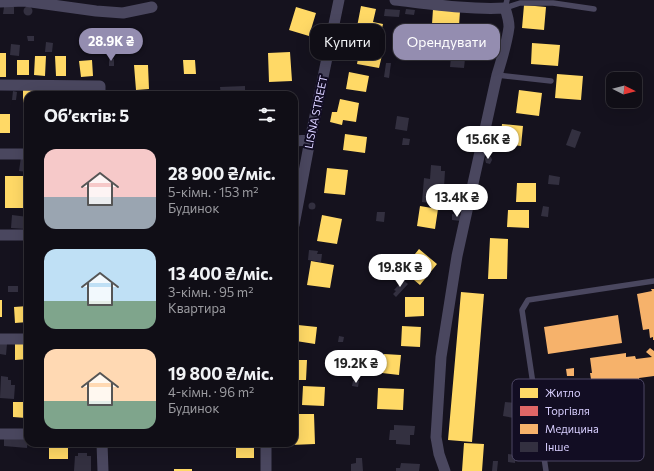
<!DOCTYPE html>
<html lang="uk">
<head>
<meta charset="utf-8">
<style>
  body { margin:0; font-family:Commissioner,sans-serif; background:#19171f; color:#f1f3f6; height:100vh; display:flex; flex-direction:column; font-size:15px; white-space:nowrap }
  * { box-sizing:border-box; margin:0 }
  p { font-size:13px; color:#9c9ca1 }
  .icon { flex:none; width:22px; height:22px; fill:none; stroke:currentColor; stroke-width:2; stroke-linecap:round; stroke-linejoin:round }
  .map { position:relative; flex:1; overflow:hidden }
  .sheet { position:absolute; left:24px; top:91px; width:274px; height:356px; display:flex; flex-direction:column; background:#100e16; border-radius:12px; box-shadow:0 4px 16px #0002,0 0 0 1px #302e35 }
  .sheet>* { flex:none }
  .guide { position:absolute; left:310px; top:24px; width:284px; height:36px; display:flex; gap:8px }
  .needle { width:26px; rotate:96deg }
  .controls { position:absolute; left:606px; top:72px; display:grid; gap:8px }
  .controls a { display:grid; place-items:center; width:36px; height:36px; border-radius:8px; background:#100e16; box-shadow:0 4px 16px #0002,0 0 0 1px #302e35; font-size:20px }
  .price { position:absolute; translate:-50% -34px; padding:0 9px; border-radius:14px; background:#fff; color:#222; font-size:13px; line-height:26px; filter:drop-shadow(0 1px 2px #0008) }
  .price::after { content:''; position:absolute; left:50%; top:24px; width:12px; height:9px; margin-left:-6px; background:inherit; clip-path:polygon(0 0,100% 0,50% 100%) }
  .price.selected { background:#948db0; color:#fff }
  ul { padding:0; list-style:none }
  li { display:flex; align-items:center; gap:12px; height:100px; padding:0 20px }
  li span { display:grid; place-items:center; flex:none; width:112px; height:80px; border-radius:12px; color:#555 }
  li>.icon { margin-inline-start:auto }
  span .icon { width:48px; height:48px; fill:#fffc; stroke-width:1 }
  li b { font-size:17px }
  h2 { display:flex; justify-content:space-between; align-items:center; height:48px; padding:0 20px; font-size:17px }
  .tag { padding:0 14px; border-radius:12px; background:#100e16; box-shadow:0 4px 16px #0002,0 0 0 1px #302e35; font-size:14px; line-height:36px }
  .tag.selected { background:#948db0; color:#fff }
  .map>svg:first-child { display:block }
</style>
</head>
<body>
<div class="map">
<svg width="654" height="471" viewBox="0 0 654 471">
  <rect width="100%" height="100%" fill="#15121e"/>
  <path fill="#ffd966" d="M524,5L546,7L544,30L522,28Z
    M361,6L376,9L373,22L383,24L380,37L356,32Z
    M296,7L316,13L309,36L289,30Z
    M433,9L460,11L459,26L432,24Z
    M532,43L560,45L558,66L531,64Z
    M360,47L383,51L379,68L357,64Z
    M290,52L292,81L269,82L268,53Z
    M0,53H6V77H0Z
    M35,56H46L45,76L34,75Z
    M55,56H66V76H56Z
    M17,60H29V75H17Z
    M92,60L93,76L81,77L79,61Z
    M183,60H195L196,74H184Z
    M134,65H148L149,89L136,90Z
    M349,72L369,76L366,92L346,89Z
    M557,74L583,76L581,100L555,98Z
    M23,88H36V95H28V109H23Z
    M45,88H53L54,95H45Z
    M84,89H93V95H84Z
    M76,90V95H63V91Z
    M519,90L542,93L539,116L516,113Z
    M340,99L359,103L356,122L343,120L342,125L330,122L332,112H337Z
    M0,114H10V133H0Z
    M502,124L523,126L521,146L500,143Z
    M345,134L367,137L365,153L343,150Z
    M327,168L348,170L345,195L324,193Z
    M5,176H25V208H5Z
    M517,183H536V202H516Z
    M420,206L438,209L435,229L417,226Z
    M508,210H529V228L507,227Z
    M322,215L342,219L337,244L317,241Z
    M490,238L508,239L507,279H488Z
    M419,249L437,264L420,285L402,270Z
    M311,261L334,265L330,288L307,285Z
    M461,292L484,294L472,442L448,440Z
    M405,297H424V316L405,317Z
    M0,300H2V317H0Z
    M28,306V322L15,323L14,307Z
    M298,325L317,327L315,344L296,341Z
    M402,326L421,327L420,347L401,346Z
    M15,343H27L28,359L15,360Z
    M384,354L401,355L399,375L382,373Z
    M294,360H307L306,380H294Z
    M303,386L325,387L324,406L302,405Z
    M378,388L404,389L403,410L377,409Z
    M13,402H27L26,418L13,417Z
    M294,414H314L315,444L291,445V443H294Z
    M49,443H68V459H49Z
    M236,443H254V458H236Z
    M464,443L484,444L482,471H462Z
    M174,469H192V471H174Z"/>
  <path fill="#f6b26b" d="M651,289H654V340H653V337L650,338L649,329L643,330L637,294L652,291Z
    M618,315L622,343L548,354L544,327Z
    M650,348L654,351V376L639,378V381L631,382V389L595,394L593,379H591L590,373H592L590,358L626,353V357L635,356L636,359L652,357L646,352Z
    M574,368V376H567L566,369Z"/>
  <path fill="#333040" d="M23.5 11a4.5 4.5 0 1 1 9 0a4.5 4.5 0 1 1-9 0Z
    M4,7H14V14H3Z
    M385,9L400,10L399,17L384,16Z
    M406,9L415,10L414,15L405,14Z
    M427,28L438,29L437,38H426Z
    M27,36H34V41H28Z
    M81,41L87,42V46H80Z
    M46,42L53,43L52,52H45Z
    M95,42H102V53H94Z
    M11,44L20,45L19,56L10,55Z
    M453,45L466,46L465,52H469L468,59H465L464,68L450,67L451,57H447V50L452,51Z
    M109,58L114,59V66H109Z
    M386,63H391L389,78L384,77Z
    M245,86V95H221L220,87Z
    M13,91L17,92L16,100H12Z
    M397,116L409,118L407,131L395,129Z
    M572,129L581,132L575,148L566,145Z
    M403,138L410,139L409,145H402Z
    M487,156L491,157L492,160L490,164L486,163L485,159Z
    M21,157L28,158V172L19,171Z
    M431,165L441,166V171H445L444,187L452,188L451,200L445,199L444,205L422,202L424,178L430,179Z
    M549,175L560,177L559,185L548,184Z
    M308.5 206a3.5 3.5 0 1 1 7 0a3.5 3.5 0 1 1-7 0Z
    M543,206L549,207L548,217L541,216Z
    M377,212H385L384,222L376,221Z
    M452,214L462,216L461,221L452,220Z
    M12,215L28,217V227H26V229L11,228Z
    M309,250L318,251L317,254H322L321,262L308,260Z
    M403,280L408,284L396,297L393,294L396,291L394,290Z
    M8,286H18V292H8Z
    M339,336L344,337L343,342H338Z
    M0,343L7,344L6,355L0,354Z
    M1,376L8,377V380H11V385H15L14,399L0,398Z
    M353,381H359L358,387L352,386Z
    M505,402L516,403L514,418L503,416Z
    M394,425L415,426L414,435H410V445L396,444V440H389L390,430H394Z
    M4,436L28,438L27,448L4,446Z
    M206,443H223V446L206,444Z
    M78,453H87V456H91V471H74L75,456H78Z
    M508,454L516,455L515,463L508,462Z
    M356,458H362L363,471H351V464L356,463Z
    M493,461H498L497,471H492Z
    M401,463L420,464L419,471H396V468H400Z"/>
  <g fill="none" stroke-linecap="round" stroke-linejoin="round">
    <path stroke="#4a475f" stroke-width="5.5" d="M507,0L505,8L520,3H553L594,9
      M497,75L551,81
      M546,471L522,310L528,300L654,281"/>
    <path stroke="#4a475f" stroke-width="11" d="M395,0C430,4 470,10 505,8C507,14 509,21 509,27C507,43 502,59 497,75L457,256L441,357L436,437L439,454L445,471
      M0,2L24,1L96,11L123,13L152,7
      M0,85L100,86V95
      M294,141L310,140
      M0,154H28
      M294,225L310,140L339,0
      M0,235H28
      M0,339H28
      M0,434H28
      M102,443L103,471
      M266,443V471"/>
  </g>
  <g text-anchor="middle" stroke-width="4" stroke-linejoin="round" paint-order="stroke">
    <g font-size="11" fill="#d8cfff" stroke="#120d23">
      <text transform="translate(316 112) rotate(-78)" y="4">LISNA STREET</text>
    </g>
  </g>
  <rect x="512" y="379" width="132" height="82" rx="6" fill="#120d23" stroke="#4d4765" stroke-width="1"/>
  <rect x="520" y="388" width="18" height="10" fill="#ffd966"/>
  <rect x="520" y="406" width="18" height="10" fill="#e06666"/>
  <rect x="520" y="424" width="18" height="10" fill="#f6b26b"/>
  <rect x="520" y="442" width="18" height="10" fill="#333040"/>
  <g font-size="11" fill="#d8cfff">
    <text x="545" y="397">Житло</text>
    <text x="545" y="415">Торгівля</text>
    <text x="545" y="433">Медицина</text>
    <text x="545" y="451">Інше</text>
  </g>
</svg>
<div class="controls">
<a><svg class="needle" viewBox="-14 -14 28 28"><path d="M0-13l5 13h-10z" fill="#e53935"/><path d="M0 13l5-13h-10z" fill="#9c9ca1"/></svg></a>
</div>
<b class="price selected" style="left:111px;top:62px">28.9K ₴</b>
<b class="price" style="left:488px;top:160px">15.6K ₴</b>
<b class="price" style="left:457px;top:218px">13.4K ₴</b>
<b class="price" style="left:400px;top:288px">19.8K ₴</b>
<b class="price" style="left:356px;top:384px">19.2K ₴</b>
<div class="guide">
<a class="tag">Купити</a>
<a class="tag selected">Орендувати</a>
</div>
<section class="sheet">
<h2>Об’єктів: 5<svg class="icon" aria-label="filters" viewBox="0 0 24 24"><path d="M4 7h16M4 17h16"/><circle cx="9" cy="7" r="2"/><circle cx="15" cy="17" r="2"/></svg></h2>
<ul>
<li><span style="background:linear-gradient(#f6c9c9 60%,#9aa5b1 0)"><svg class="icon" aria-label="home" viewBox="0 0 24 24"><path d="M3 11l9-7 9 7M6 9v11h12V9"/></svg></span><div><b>28 900 ₴/міс.</b><p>5-кімн. · 153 m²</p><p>Будинок</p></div></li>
<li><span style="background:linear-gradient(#bfe0f5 65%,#7fa58c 0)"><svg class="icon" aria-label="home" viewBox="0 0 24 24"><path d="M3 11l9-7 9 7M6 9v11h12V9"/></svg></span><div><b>13 400 ₴/міс.</b><p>3-кімн. · 95 m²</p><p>Квартира</p></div></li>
<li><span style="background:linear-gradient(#ffd9b3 65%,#7fa58c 0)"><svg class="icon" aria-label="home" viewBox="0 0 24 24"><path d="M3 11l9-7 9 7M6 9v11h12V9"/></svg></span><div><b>19 800 ₴/міс.</b><p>4-кімн. · 96 m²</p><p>Будинок</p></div></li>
</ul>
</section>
</div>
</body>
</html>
